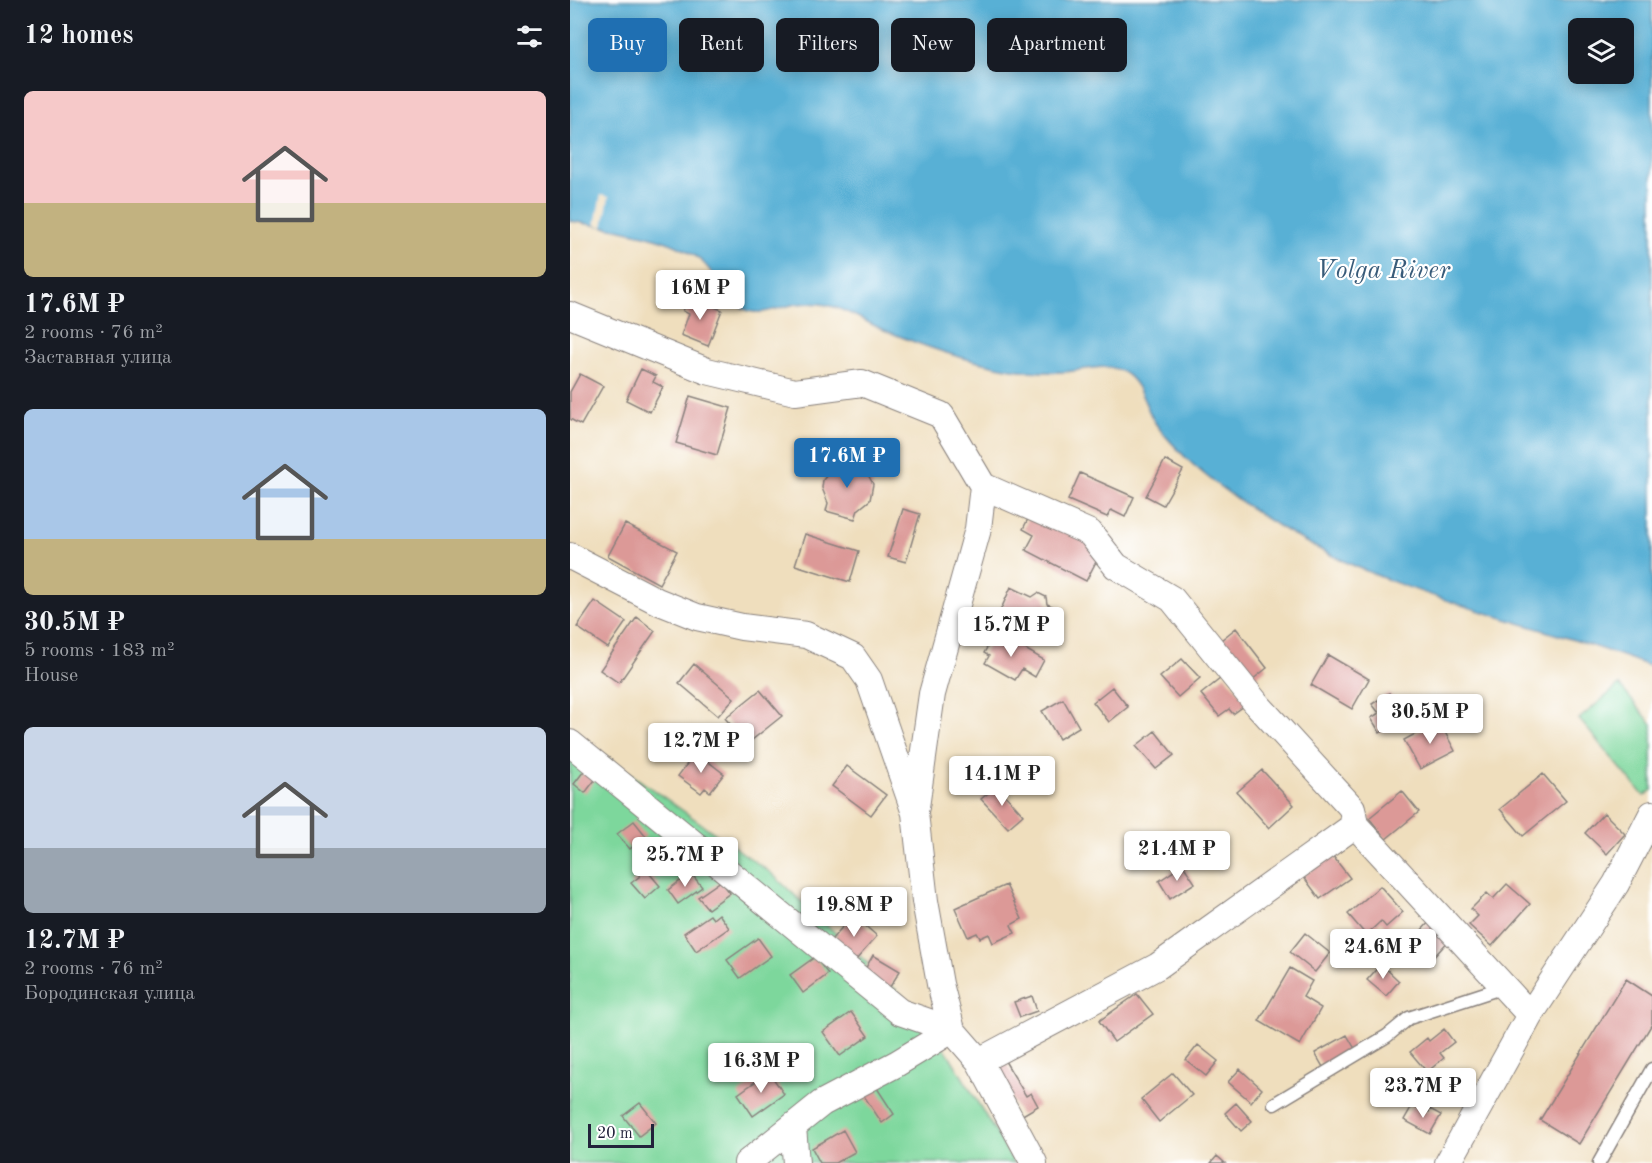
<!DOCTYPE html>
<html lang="en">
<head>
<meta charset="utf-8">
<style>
  body { margin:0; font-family:"Old Standard TT",serif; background:#20242c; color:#f1f3f6; height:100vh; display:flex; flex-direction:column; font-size:22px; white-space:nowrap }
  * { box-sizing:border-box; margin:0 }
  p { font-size:20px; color:#9ea1a6 }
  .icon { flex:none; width:33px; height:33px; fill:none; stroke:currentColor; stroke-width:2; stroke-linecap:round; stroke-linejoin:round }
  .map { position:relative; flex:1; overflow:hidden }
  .side { display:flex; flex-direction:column; background:#171b24; width:570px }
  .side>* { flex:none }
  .top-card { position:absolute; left:18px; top:18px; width:570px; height:54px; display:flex; gap:12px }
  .tools { position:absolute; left:998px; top:18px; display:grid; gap:12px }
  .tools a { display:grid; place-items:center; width:66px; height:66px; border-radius:9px; background:#171b24; box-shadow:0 3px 15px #0003; font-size:30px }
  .scale { position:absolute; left:18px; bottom:15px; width:66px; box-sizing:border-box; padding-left:6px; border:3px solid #22223b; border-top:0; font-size:16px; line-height:21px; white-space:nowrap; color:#22223b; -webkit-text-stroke:4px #fff; paint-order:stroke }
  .price { position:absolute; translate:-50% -51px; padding:0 14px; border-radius:6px; background:#fff; color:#222; font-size:20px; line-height:39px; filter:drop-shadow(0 2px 3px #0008) }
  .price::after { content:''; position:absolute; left:50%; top:36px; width:18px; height:14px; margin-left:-9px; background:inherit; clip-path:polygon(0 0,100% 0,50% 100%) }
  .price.on { background:#1f6fb2; color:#fff }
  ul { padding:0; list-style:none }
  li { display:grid; align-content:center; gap:12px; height:318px; padding:0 24px }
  li span { display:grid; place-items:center; height:186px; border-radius:9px; color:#555 }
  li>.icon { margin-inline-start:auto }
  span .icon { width:108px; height:108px; fill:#fffc; stroke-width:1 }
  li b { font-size:26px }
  h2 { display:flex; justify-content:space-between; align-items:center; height:72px; padding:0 24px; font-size:26px }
  .pill { padding:0 21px; border-radius:9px; background:#171b24; box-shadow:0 3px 15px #0003; font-size:21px; line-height:54px }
  .pill.on { background:#1f6fb2; color:#fff }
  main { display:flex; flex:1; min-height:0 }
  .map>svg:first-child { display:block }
</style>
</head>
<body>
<main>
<section class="side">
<h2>12 homes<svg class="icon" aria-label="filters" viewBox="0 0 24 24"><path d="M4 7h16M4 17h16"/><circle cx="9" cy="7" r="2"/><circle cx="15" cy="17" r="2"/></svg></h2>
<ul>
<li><span style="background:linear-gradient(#f6c9c9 60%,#c2b280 0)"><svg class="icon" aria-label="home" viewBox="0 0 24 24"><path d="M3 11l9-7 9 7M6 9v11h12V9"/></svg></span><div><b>17.6M ₽</b><p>2 rooms · 76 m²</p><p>Заставная улица</p></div></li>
<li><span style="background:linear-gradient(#a9c7e8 70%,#c2b280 0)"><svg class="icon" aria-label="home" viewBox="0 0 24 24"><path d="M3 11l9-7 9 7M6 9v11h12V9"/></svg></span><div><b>30.5M ₽</b><p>5 rooms · 183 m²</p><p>House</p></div></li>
<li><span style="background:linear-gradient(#c9d6e8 65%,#9aa5b1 0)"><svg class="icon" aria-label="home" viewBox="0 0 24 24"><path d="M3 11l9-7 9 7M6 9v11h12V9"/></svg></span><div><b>12.7M ₽</b><p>2 rooms · 76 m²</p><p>Бородинская улица</p></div></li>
</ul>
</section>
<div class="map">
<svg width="1082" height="1163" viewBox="0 0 1082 1163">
  <rect width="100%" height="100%" fill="#fff"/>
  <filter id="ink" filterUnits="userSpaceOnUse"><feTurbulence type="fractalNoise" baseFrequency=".0167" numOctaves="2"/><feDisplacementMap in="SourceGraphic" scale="12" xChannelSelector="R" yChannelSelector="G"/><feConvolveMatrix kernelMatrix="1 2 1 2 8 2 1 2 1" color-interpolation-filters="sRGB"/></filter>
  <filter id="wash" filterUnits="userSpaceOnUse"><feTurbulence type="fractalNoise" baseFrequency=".008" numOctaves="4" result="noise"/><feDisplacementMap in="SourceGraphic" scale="24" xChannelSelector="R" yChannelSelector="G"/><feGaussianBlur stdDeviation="1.35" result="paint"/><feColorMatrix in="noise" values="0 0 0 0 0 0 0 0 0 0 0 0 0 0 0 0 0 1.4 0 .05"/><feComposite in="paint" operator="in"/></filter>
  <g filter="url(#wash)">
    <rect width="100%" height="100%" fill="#efdebd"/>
    <path fill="#7dd79c" stroke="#507c6c" stroke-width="1.5" d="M1049,685L1082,724V790L1074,796L1009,719Z
      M0,731L201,873L341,1004L378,1053L444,1163H0Z"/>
    <path fill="#58b0d5" stroke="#3d6988" stroke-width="1.5" fill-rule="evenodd" d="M0,0H1082V667C959,619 824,598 710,527C679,508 642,483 616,458C606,447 592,434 584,421C574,404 570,380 551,371C533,362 510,372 491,372C467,373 442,370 418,364C384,357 351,345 319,332C298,324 279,310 257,305C248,303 236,303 227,304C212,306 193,316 179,311C156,303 147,272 128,258C96,234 39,228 0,221ZM1008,28H1053V74H1008Z"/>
    <path fill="#efdebd" d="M31,195L39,197L33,227L25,225Z"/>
    <g id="blocks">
      <path fill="#dc9997" d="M119,297L152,310L138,346L111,335L119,314L113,311Z
        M71,369L86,376L83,382L93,387L80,412L56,400Z
        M10,374L33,386L11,425L0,419V392Z
        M120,396L161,408L147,455L106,443Z
        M595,460L613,470L593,505L576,496Z
        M280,462L295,469L303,484L300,500L288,510L285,519L256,511L258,503L252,488L253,480L264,466Z
        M510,473L564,497L555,517L541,510L537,517L498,500Z
        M333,509L350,514L336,562L318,557Z
        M462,511L526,546L529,556L516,581L456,550L464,535L453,529Z
        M55,524L107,551L89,584L38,556Z
        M235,534L289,551L280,582L225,565Z
        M441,587L462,597L468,593L476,597L477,604L482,606L469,637L427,618Z
        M25,601L56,622L38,648L7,627Z
        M67,617L85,631L49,683L30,670Z
        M666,628L697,668L677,684L646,644Z
        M426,632L474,660L465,677L452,669L445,680L415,663L419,656L414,653Z
        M758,655L799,679L782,709L741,685Z
        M612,659L630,678L608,697L590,677Z
        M124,664L164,698L148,716L109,683Z
        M655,675L678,703L663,714L659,709L649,716L631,694Z
        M542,687L558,707L539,722L523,702Z
        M190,690L212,716L177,744L155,718Z
        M819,693L835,716L810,733L801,718L809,713L802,704Z
        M493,699L509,727L489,739L472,711Z
        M869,721L885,751L850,769L834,740Z
        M585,731L604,755L586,769L566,746Z
        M126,752L154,774L140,792L135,788L131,793L108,776Z
        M277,766L316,795L301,815L262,786Z
        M17,767L28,776L15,793L4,784Z
        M692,770L724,805L699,828L667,792Z
        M973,774L996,801L953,836L930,809Z
        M427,786L453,815L438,828L411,799Z
        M832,791L849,812L816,839L799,818Z
        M1034,813L1055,834L1037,854L1015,833Z
        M64,821L76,836L60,849L47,834Z
        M762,855L780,878L750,899L733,876Z
        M613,865L625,883L600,899L589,881Z
        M74,867L90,886L75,899L61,883L70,876L67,872Z
        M121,873L132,887L108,904L98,890Z
        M151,881L160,893L138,909L128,897Z
        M937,884L960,904L922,946L899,925L908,916L901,909L917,893L923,899Z
        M436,885L452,919L441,925L445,933L423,943L419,934L410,938L407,933L398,937L385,908Z
        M810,886L833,912L816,927L811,921L796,935L778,914Z
        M149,914L159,928L126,951L114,933L140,915L143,919Z
        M283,915L307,936L285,961L261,940Z
        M862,919L882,937L861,960L856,955L851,961L836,947Z
        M735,933L760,953L745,972L720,952Z
        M188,938L201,956L170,978L157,960Z
        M303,955L330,971L318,990L292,975Z
        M245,957L258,974L233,993L220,975Z
        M811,964L829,981L816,996L797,980Z
        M720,968L742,981L733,997L751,1008L730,1045L689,1021Z
        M1056,979L1082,996V1024L1009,1144L970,1120Z
        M567,994L583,1014L544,1042L529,1021Z
        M462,996L467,1011L450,1017L444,1002Z
        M281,1012L298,1036L270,1056L253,1032Z
        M874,1029L884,1042L870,1053L874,1058L857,1072L840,1052L857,1038L859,1041Z
        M777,1035L785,1049L753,1067L745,1053Z
        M628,1045L648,1061L636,1076L616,1060Z
        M435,1061L456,1096L461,1093L468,1106L451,1116L423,1068Z
        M670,1069L692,1089L681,1102L658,1082Z
        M199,1072L214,1094L183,1116L168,1094Z
        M603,1073L622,1095L589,1122L571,1099Z
        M305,1085L324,1114L312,1123L292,1093Z
        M70,1103L86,1123L69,1136L53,1116Z
        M666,1103L682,1121L671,1131L655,1113Z
        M842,1106L846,1108L848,1106L859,1112L860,1109L871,1115L860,1134L834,1120Z
        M273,1130L285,1152L265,1163H250L242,1148Z
        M647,1156L655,1163H641Z"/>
    </g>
  </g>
  <g filter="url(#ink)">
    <use href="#blocks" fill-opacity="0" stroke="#88807c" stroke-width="1.5"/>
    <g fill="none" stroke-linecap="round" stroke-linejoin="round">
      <defs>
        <path id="lane" d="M704,1104L817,1036L839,1018L934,987
          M1029,1163L1082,1069"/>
        <path id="street" d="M0,315L137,371L225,392L292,383L371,415L413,486L408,529L362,694L346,807
          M413,486L520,533L546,566L602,599L686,703L782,808L785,825L960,1015
          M0,556L87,601L127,617L172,627L236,635L283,657L299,680L345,813L355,901L370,984L382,1030L409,1061L464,1163
          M0,743L330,1012L382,1030
          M409,1061L588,966L785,825
          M223,1127L226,1163
          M177,1163L252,1103L326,1064L382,1030
          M878,1163L960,1015L1046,884L1082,814"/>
      </defs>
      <use href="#lane" stroke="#88807c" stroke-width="15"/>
      <use href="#street" stroke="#88807c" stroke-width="28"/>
      <use href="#lane" stroke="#fff" stroke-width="12"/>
      <use href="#street" stroke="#fff" stroke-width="26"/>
    </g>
  </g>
  <g text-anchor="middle" stroke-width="4.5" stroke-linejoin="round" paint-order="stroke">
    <g font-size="26" font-style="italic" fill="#385b79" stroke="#fff">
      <text x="813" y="278">Volga River</text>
    </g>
  </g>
</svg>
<div class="tools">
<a><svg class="icon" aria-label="layers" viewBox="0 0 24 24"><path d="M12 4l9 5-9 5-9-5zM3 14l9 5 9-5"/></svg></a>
</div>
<div class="scale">20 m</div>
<b class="price" style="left:130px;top:321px">16M ₽</b>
<b class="price on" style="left:277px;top:489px">17.6M ₽</b>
<b class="price" style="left:441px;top:658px">15.7M ₽</b>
<b class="price" style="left:860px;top:745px">30.5M ₽</b>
<b class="price" style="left:131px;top:774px">12.7M ₽</b>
<b class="price" style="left:432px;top:807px">14.1M ₽</b>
<b class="price" style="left:607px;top:882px">21.4M ₽</b>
<b class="price" style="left:115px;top:888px">25.7M ₽</b>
<b class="price" style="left:284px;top:938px">19.8M ₽</b>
<b class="price" style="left:813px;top:980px">24.6M ₽</b>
<b class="price" style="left:191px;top:1094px">16.3M ₽</b>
<b class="price" style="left:853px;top:1119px">23.7M ₽</b>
<div class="top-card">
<a class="pill on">Buy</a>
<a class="pill">Rent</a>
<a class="pill">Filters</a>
<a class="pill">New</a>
<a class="pill">Apartment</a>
</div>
</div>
</main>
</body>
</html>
